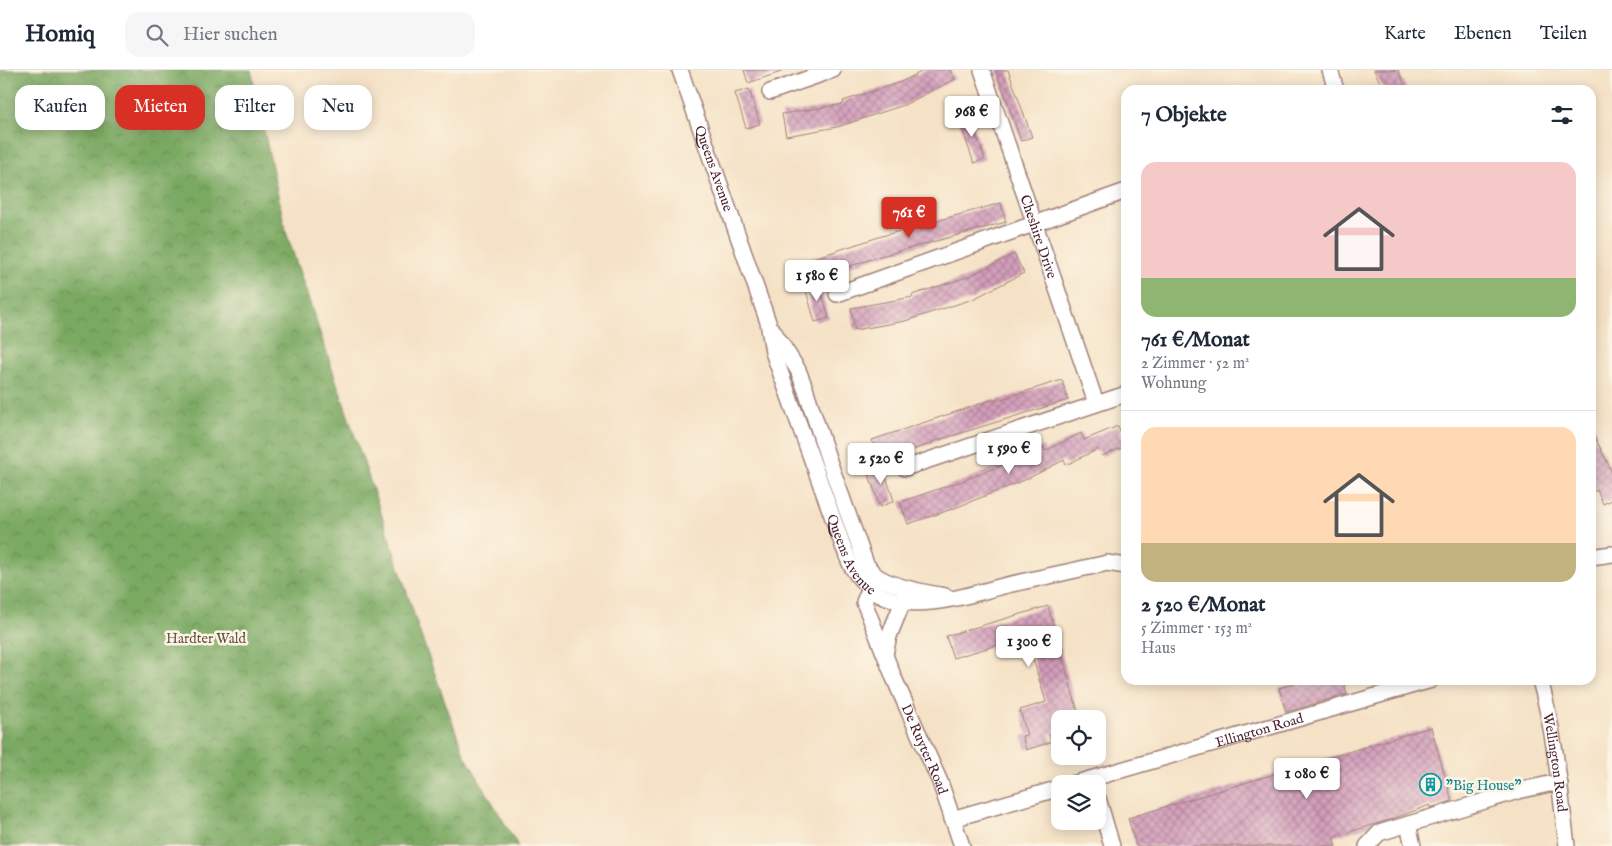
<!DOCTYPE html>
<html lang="de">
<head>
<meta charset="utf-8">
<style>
  body { margin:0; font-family:"IM FELL English",serif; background:#f6f6f7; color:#1f2937; height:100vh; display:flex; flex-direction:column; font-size:19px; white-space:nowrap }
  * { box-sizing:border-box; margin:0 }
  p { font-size:16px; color:#747a83 }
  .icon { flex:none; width:28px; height:28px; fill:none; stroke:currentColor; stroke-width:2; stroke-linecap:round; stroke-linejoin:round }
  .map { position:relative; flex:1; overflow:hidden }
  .drawer { position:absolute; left:1121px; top:15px; width:475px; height:600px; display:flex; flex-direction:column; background:#fff; border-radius:15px; box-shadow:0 2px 12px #0003 }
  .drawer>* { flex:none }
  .hud { position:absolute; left:15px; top:15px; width:475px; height:45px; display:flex; gap:10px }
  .buttons { position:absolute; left:1051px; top:640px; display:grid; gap:10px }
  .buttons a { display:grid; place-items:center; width:55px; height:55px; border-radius:10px; background:#fff; box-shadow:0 2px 12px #0003; font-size:25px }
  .price { position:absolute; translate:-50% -42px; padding:0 11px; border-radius:5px; background:#fff; color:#222; font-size:16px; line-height:32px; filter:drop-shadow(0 1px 2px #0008) }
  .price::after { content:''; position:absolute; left:50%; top:30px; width:15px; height:11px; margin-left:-8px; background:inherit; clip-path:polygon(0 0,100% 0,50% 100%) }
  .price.selected { background:#d93025; color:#fff }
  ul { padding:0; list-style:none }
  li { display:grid; align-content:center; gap:10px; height:265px; padding:0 20px }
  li+li { border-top:1px solid #e0e1e3 }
  li span { display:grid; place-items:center; height:155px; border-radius:15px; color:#555 }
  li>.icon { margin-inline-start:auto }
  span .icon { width:90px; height:90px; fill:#fffc; stroke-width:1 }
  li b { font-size:21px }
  h2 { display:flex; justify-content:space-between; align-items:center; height:60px; padding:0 20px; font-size:21px }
  .chip { padding:0 18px; border-radius:15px; background:#fff; box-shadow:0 2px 12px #0003; font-size:18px; line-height:45px }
  .chip.selected { background:#d93025; color:#fff }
  header { display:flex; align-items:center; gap:30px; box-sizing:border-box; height:70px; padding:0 25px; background:#fff; border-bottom:1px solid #e0e1e3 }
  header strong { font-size:24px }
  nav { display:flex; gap:28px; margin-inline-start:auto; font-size:18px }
  .search { width:350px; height:45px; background:#f6f6f7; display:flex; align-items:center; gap:12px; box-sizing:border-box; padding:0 18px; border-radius:15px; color:#747a83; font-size:19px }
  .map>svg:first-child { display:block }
</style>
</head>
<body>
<header>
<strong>Homiq</strong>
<div class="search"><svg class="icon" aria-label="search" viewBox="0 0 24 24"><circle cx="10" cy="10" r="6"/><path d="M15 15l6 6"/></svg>Hier suchen</div>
<nav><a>Karte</a><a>Ebenen</a><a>Teilen</a></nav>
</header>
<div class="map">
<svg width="1612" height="776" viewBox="0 0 1612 776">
  <defs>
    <pattern id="forest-crowns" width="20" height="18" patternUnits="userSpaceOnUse" patternTransform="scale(1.25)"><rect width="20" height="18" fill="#7aa962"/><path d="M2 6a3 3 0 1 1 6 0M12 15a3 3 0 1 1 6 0" fill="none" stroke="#668951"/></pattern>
    <pattern id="building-cross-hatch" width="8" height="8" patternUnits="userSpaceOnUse" patternTransform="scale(1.25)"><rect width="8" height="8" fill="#d39ebb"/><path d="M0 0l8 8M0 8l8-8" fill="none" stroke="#ad8098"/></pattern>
  </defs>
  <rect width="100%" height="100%" fill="#fcf5e5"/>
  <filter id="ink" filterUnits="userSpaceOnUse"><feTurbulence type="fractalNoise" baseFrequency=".02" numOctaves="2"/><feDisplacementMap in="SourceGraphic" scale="10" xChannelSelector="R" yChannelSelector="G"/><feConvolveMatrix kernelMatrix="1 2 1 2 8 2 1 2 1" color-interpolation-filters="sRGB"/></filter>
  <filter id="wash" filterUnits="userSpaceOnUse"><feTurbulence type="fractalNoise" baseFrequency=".0096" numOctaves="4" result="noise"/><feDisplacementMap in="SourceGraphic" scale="20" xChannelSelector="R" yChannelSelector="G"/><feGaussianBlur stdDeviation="1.12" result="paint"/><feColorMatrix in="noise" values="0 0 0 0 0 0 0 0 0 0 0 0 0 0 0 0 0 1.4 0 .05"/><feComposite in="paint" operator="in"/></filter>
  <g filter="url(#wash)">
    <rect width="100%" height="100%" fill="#f5e2c6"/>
    <path fill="url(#forest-crowns)" stroke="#626446" d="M0,0H251L286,162L395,485L420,563L464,684L518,776H0Z"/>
    <g id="blocks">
      <path fill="url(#building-cross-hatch)" d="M744,0H780L781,2L748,13Z
        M925,0H950L955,9L904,35L837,57L786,66L782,44L844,34L843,31L901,12Z
        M996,0H1008L1032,67L1021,71Z
        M1374,0H1398L1407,20H1384Z
        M749,19L760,54L746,58L735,23Z
        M969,44L985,89L974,93L958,48Z
        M1001,133L1006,152L881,186L817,207L811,189L882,166Z
        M1014,184L1024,203L973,229L905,251L855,260L851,238L913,227L912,225L970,206Z
        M819,213L829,248L815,252L805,217Z
        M1062,310L1068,330L932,372L933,373L879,391L872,370L994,329L995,331Z
        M1118,356L1126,376L1102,386L1098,379L1066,395L1064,390L1027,409L955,438L908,454L900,432L962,411L1017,389L1043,376L1045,381L1081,363L1084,370Z
        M1591,359L1612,402V430L1603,434L1597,420L1591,423Z
        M882,394L894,431L880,437L867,399Z
        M1048,536L1080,649H1060V660L1049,664L1051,672L1026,680L1022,666L1027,665L1020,640L1046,632L1028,572L1023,573L1022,568L953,588L946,566Z
        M1305,610H1343L1347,624L1286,642L1279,618Z
        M1431,657L1452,731L1430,738V735L1392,749L1333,767L1336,776H1136L1128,748Z"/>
    </g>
  </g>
  <g filter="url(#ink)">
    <use href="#blocks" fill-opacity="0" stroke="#a08078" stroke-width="1"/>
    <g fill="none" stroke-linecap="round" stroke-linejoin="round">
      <defs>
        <g id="minor">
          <path id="s1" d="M680,0L768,252L773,282L843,476C846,482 848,490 852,497C885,554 953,529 1003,516C1038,508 1073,501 1107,493L1126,496"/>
          <path id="s2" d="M982,0L1096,333"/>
          <path d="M1330,0L1336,20"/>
          <path d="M770,22L833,0"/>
          <path d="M837,224L1126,121"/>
          <path d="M772,259L798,300L805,318L829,391L866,494C869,497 871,501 874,504C888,516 927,523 945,526"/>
          <path d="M905,398L1126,324"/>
          <path d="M1591,487L1612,484"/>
          <path id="s3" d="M873,511L864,532L894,608L940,712L962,776"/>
          <path d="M885,584L889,566L906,524"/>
          <path id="s4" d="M1540,610C1555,664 1560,720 1567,776"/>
          <path id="s5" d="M1073,714L1431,610"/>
          <path d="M1098,728L1112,776"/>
          <path d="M952,749L1060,718"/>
          <path d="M1408,754L1413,776"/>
          <path d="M1367,776L1379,763L1518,721L1549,714H1560"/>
        </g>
      </defs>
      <use href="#minor" stroke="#a08078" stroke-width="18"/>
      <use href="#minor" stroke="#fff" stroke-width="15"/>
    </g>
  </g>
  <defs>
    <symbol id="building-ring" viewBox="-11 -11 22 22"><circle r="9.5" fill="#fcf5e5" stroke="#0f9aa8" stroke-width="1.5"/><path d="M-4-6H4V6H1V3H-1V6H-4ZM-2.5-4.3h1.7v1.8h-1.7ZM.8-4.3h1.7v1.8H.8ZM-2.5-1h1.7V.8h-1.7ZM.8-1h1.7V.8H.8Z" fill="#0f9aa8"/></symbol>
  </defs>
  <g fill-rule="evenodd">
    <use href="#building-ring" x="1418" y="702" width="25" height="25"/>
  </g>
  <g text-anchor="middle" stroke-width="5" stroke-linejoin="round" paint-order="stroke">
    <g font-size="14" fill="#4a1f2b" stroke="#fcf5e5">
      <text dy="5" stroke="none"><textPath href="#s1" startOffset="104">Queens Avenue</textPath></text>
      <text dy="5" stroke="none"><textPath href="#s2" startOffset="176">Cheshire Drive</textPath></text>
      <text dy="5" stroke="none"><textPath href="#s1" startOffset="515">Queens Avenue</textPath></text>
      <text dy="5" stroke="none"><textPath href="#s5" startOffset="194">Ellington Road</textPath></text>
      <text dy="5" stroke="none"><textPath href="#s3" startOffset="182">De Ruyter Road</textPath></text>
      <text dy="5" stroke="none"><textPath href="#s4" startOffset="84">Wellington Road</textPath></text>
    </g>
    <g font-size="14" fill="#615040" stroke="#fcf5e5">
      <text x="206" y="573">Hardter Wald</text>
    </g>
    <g font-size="14" fill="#0d838f" stroke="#fcf5e5" text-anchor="start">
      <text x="1446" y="720">"Big House"</text>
    </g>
  </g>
</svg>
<div class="buttons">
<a><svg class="icon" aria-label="locate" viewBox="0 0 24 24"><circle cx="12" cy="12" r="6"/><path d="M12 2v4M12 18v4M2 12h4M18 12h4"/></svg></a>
<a><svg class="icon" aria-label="layers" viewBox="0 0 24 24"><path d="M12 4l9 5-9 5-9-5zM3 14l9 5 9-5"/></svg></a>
</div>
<b class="price" style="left:972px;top:68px">968 €</b>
<b class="price selected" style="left:909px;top:169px">761 €</b>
<b class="price" style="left:817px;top:232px">1 580 €</b>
<b class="price" style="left:1009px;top:405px">1 590 €</b>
<b class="price" style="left:881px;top:415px">2 520 €</b>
<b class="price" style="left:1029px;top:598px">1 300 €</b>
<b class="price" style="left:1307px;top:730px">1 080 €</b>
<div class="hud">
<a class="chip">Kaufen</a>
<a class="chip selected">Mieten</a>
<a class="chip">Filter</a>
<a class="chip">Neu</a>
</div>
<section class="drawer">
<h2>7 Objekte<svg class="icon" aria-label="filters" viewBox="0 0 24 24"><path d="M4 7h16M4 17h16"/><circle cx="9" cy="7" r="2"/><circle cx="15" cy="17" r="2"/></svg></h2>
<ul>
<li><span style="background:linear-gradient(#f6c9c9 75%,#8fb573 0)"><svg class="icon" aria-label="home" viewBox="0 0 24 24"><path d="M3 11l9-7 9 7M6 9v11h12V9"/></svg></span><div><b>761 €/Monat</b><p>2 Zimmer · 52 m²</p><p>Wohnung</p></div></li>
<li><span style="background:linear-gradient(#ffd9b3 75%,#c2b280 0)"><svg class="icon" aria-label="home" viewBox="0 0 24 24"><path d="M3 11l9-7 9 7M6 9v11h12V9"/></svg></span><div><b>2 520 €/Monat</b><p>5 Zimmer · 153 m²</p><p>Haus</p></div></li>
</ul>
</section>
</div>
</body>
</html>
